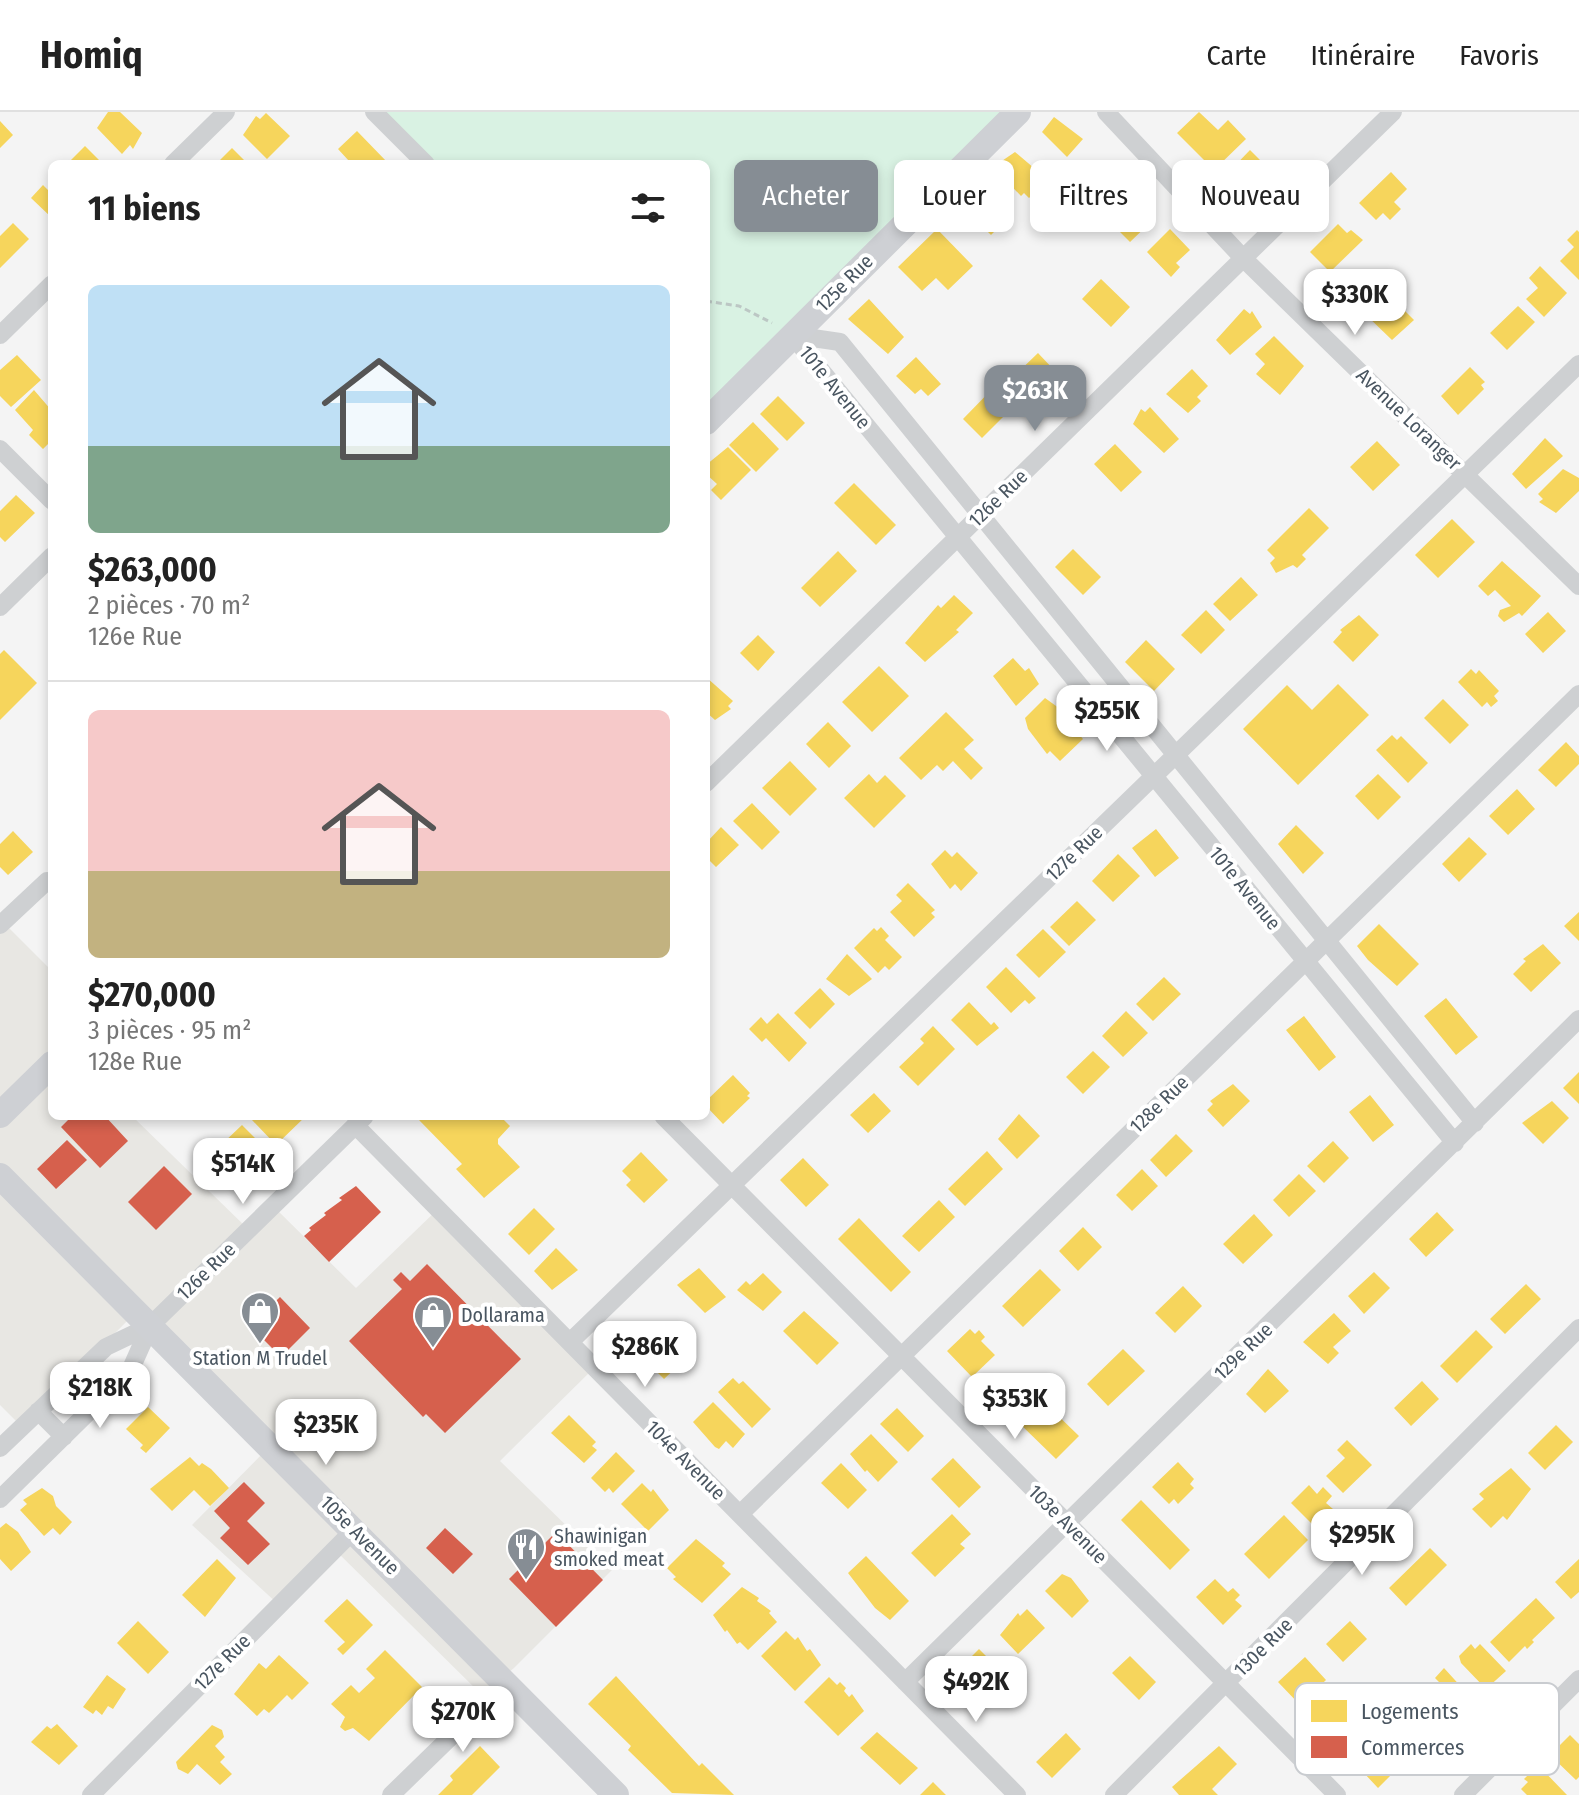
<!DOCTYPE html>
<html lang="fr">
<head>
<meta charset="utf-8">
<style>
  body { margin:0; font-family:"Fira Sans Condensed",sans-serif; background:#f6f6f6; color:#222; height:100vh; display:flex; flex-direction:column; font-size:30px; white-space:nowrap }
  * { box-sizing:border-box; margin:0 }
  p { font-size:26px; color:#767676 }
  .icon { flex:none; width:44px; height:44px; fill:none; stroke:currentColor; stroke-width:2; stroke-linecap:round; stroke-linejoin:round }
  .map { position:relative; flex:1; overflow:hidden }
  .side { position:absolute; left:48px; top:48px; width:662px; height:960px; display:flex; flex-direction:column; background:#fff; border-radius:12px; box-shadow:0 4px 12px #0003 }
  .side>* { flex:none }
  .guide { position:absolute; left:734px; top:48px; width:724px; height:72px; display:flex; gap:16px }
  .price { position:absolute; translate:-50% -68px; padding:0 18px; border-radius:16px; background:#fff; color:#222; font-size:26px; line-height:52px; filter:drop-shadow(0 2px 4px #0008) }
  .price::after { content:''; position:absolute; left:50%; top:48px; width:24px; height:18px; margin-left:-12px; background:inherit; clip-path:polygon(0 0,100% 0,50% 100%) }
  .price.on { background:#868d94; color:#fff }
  ul { padding:0; list-style:none }
  li { display:grid; align-content:center; gap:16px; height:424px; padding:0 40px }
  li+li { border-top:2px solid #e0e0e0 }
  li span { display:grid; place-items:center; height:248px; border-radius:12px; color:#555 }
  li>.icon { margin-inline-start:auto }
  span .icon { width:144px; height:144px; fill:#fffc; stroke-width:1 }
  li b { font-size:34px }
  h2 { display:flex; justify-content:space-between; align-items:center; height:96px; padding:0 40px; font-size:34px }
  .tag { padding:0 28px; border-radius:12px; background:#fff; box-shadow:0 4px 12px #0003; font-size:28px; line-height:72px }
  .tag.on { background:#868d94; color:#fff }
  header { display:flex; align-items:center; gap:48px; box-sizing:border-box; height:112px; padding:0 40px; background:#fff; border-bottom:2px solid #e0e0e0 }
  header strong { font-size:38px }
  nav { display:flex; gap:44px; margin-inline-start:auto; font-size:28px }
  .map>svg:first-child { display:block }
</style>
</head>
<body>
<header>
<strong>Homiq</strong>
<nav><a>Carte</a><a>Itinéraire</a><a>Favoris</a></nav>
</header>
<div class="map">
<svg width="1579" height="1683" viewBox="0 0 1579 1683">
  <rect width="100%" height="100%" fill="#f4f4f4"/>
  <path fill="#e8e7e3" d="M3,810L52,859V1004H132L248,1117L273,1094L356,1176L438,1097L595,1255L500,1349L612,1458L514,1556L481,1582L335,1438L279,1493L192,1413L270,1334L136,1200L22,1315L0,1293V813Z"/>
  <path fill="#d9f2e3" d="M374,0H1018L706,310V52H426Z"/>
  <path fill="#f6d55c" d="M108,0H120L142,21L133,37L130,33L122,42L97,16Z
    M1199,0L1218,18L1228,8L1246,27L1214,58L1177,21Z
    M266,1L290,24L267,47L243,23L256,4L260,7Z
    M1054,5L1083,27L1067,45L1042,20Z
    M0,9L13,23L0,36Z
    M357,19L387,50L384,52H345L349,49L338,37Z
    M85,34L103,52H67Z
    M232,36L248,52H216Z
    M1250,38L1271,59L1256,79L1253,75L1243,85L1223,66Z
    M1015,40L1048,68L1029,86L1024,81L1021,84L993,55Z
    M1391,60L1407,77L1394,90L1401,97L1390,108L1383,101L1376,108L1359,91Z
    M43,73L48,78L52,74V106L31,86Z
    M981,74L1010,104L991,123L961,93Z
    M1138,89L1155,106L1130,130L1113,113Z
    M13,111L29,127L0,156V124Z
    M1338,112L1347,121L1351,118L1363,128L1330,160L1310,140Z
    M937,117L973,154L948,178L936,166L922,179L898,155Z
    M1170,117L1190,138L1176,151L1180,155L1171,165L1147,140Z
    M1577,118L1579,120V168L1560,149L1574,135L1567,128Z
    M1540,154L1567,181L1544,205L1526,187L1538,176L1529,166Z
    M1101,167L1130,195L1111,215L1082,187Z
    M1367,170L1379,182L1391,176L1400,185L1395,189L1414,208L1392,228L1365,202L1361,206L1353,198L1357,194L1350,187Z
    M869,187L904,225L888,242L848,207Z
    M1518,194L1535,210L1507,238L1490,221Z
    M1244,197L1250,202L1252,199L1262,215L1230,243L1216,228Z
    M1274,224L1304,254L1280,283L1256,262L1265,252L1255,242Z
    M1038,241L1055,259L1028,285L1011,267Z
    M17,243L41,268L11,295L0,284V258Z
    M916,245L941,272L928,284L921,277L915,282L896,264Z
    M1470,255L1485,270L1481,273L1484,277L1458,303L1441,284Z
    M1192,257L1208,274L1197,285L1201,289L1188,301L1166,282Z
    M1000,269L1019,289L982,326L963,307Z
    M34,278L52,299V328L43,337L29,323L33,318L15,298Z
    M778,284L805,311L787,329L760,302Z
    M1150,295L1179,327L1164,341L1133,312L1141,297L1145,300Z
    M753,310L779,337L756,360L729,333Z
    M1545,326L1563,344L1526,377L1512,362Z
    M1377,329L1400,353L1373,379L1350,355Z
    M1115,332L1142,360L1121,380L1094,352Z
    M728,335L751,358L721,388L711,378L717,372L706,362V353Z
    M1563,357L1579,366V379L1556,401L1539,390L1543,387L1538,382Z
    M854,371L896,413L876,433L834,391Z
    M16,383L35,401L5,430L0,425V399Z
    M1309,396L1329,416L1302,443L1306,447L1297,456L1293,453L1276,461L1270,451L1275,446L1267,438Z
    M1452,407L1475,430L1438,466L1415,443Z
    M1073,437L1101,465L1083,483L1055,455Z
    M838,439L857,459L820,495L801,476Z
    M1502,449L1541,484L1522,504L1519,501L1504,510L1498,504L1500,498L1511,494L1495,478L1488,484L1478,474Z
    M1241,465L1258,483L1230,509L1213,492Z
    M954,483L973,501L956,518L959,520L925,550L905,531L938,493L941,496Z
    M1206,498L1225,518L1201,542L1181,523Z
    M1548,500L1566,519L1543,541L1525,522Z
    M1359,503L1379,523L1353,550L1333,530L1342,520L1340,518Z
    M758,523L775,540L758,559L740,541Z
    M1146,528L1175,557L1154,579L1125,550Z
    M4,538L37,571L0,608V542Z
    M1013,546L1025,559L1029,556L1039,572L1016,594L993,564Z
    M879,554L909,584L872,620L842,590Z
    M1471,557L1476,562L1479,558L1499,579L1494,584L1498,589L1491,595L1487,590L1482,595L1458,570Z
    M706,565L733,589L728,594L731,597L715,608L706,600Z
    M1338,572L1369,603L1298,673L1243,617L1287,573L1312,598Z
    M1045,586L1063,599L1060,601L1083,627L1060,649L1050,639L1047,642L1028,617L1025,606Z
    M1443,587L1469,613L1450,632L1424,606Z
    M946,600L974,628L964,637L983,656L971,668L953,649L943,659L937,653L921,668L899,646Z
    M828,610L851,634L829,656L806,632Z
    M1392,623L1397,628L1401,624L1428,651L1408,671L1376,638Z
    M1566,630L1579,644V652L1556,675L1538,658Z
    M790,649L817,677L790,704L762,676Z
    M869,662L877,671L885,663L906,684L874,716L844,686Z
    M1378,662L1401,685L1378,708L1355,684Z
    M1517,677L1535,697L1508,723L1489,704Z
    M752,691L780,720L762,738L733,709Z
    M1296,713L1324,741L1303,762L1278,732Z
    M721,715L739,733L716,755L706,745V731Z
    M1156,717L1179,746L1155,765L1132,736Z
    M13,719L33,740L8,763L0,755V732Z
    M1469,725L1487,742L1459,770L1442,752Z
    M945,738L952,745L957,740L978,761L961,779L955,772L950,777L931,752Z
    M1118,742L1140,764L1113,790L1092,769Z
    M908,771L935,798L931,801L935,805L914,825L890,800L902,789L896,783Z
    M1077,789L1096,808L1069,834L1050,815Z
    M1579,800V829L1564,814Z
    M1379,812L1419,852L1397,874L1368,848L1357,834Z
    M881,815L889,824L885,828L902,845L889,858L885,854L878,861L854,836L874,816L877,819Z
    M1043,817L1066,840L1039,866L1016,843Z
    M1543,832L1561,851L1531,880L1513,862L1526,849L1523,847Z
    M847,842L872,867L849,884L826,867Z
    M1006,855L1036,886L1029,892L1025,888L1011,901L986,875Z
    M1164,865L1181,882L1153,909L1136,892Z
    M820,876L835,892L810,917L794,901Z
    M1446,886L1478,925L1456,943L1424,904Z
    M969,890L991,913L994,910L999,916L977,934L951,908Z
    M1126,899L1148,921L1123,945L1102,924Z
    M778,901L807,931L789,950L766,926L762,930L749,917L761,905L767,912Z
    M1304,904L1336,945L1319,959L1286,918Z
    M933,914L955,937L918,974L899,955L924,931L920,927Z
    M1093,939L1110,955L1083,982L1066,965Z
    M1579,960V992L1563,976Z
    M733,963L750,981L747,984L750,986L723,1012L706,994V989Z
    M1233,972L1250,989L1223,1015L1207,998L1213,992L1210,989Z
    M874,981L891,999L868,1021L850,1003Z
    M1370,983L1394,1013L1373,1030L1349,1000Z
    M1552,989L1569,1006L1543,1032L1522,1011Z
    M1019,1002L1040,1024L1017,1047L998,1027Z
    M256,1004H306L276,1033L252,1008Z
    M423,1004H500L510,1014L498,1027V1032L520,1055L484,1086L456,1057L462,1052L419,1008Z
    M242,1013L270,1041L249,1062L221,1033Z
    M1176,1022L1193,1039L1166,1065L1150,1048Z
    M1333,1029L1349,1046L1324,1071L1307,1054Z
    M987,1039L1003,1057L965,1094L948,1077Z
    M641,1040L668,1068L644,1091L626,1073L631,1068L622,1059Z
    M803,1046L829,1073L806,1095L780,1068Z
    M1142,1057L1158,1074L1132,1099L1116,1083Z
    M1299,1062L1316,1079L1289,1105L1273,1088Z
    M939,1088L955,1105L919,1140L902,1124Z
    M534,1096L555,1117L529,1143L508,1122Z
    M1437,1100L1454,1118L1426,1145L1409,1127Z
    M1254,1102L1273,1123L1243,1152L1223,1132Z
    M859,1106L911,1160L891,1180L838,1127Z
    M1083,1115L1102,1135L1078,1159L1059,1139Z
    M556,1136L578,1158L552,1178L534,1159Z
    M699,1156L726,1185L705,1201L677,1173Z
    M1040,1157L1061,1178L1023,1215L1002,1194Z
    M1374,1160L1390,1176L1364,1202L1348,1184Z
    M763,1161L782,1180L763,1199L737,1178L746,1169L750,1173Z
    M1526,1172L1541,1187L1505,1222L1490,1207Z
    M1183,1174L1202,1194L1175,1221L1155,1201Z
    M804,1199L839,1231L817,1253L783,1219Z
    M1334,1201L1351,1219L1333,1235L1339,1241L1328,1252L1303,1230Z
    M645,1213L682,1250L664,1267L628,1231Z
    M970,1217L975,1222L979,1218L985,1225L981,1229L995,1243L972,1265L947,1239Z
    M1476,1218L1493,1235L1457,1271L1440,1254Z
    M1123,1237L1145,1259L1108,1294L1087,1272Z
    M1268,1257L1289,1279L1265,1301L1246,1282Z
    M733,1266L739,1272L743,1269L771,1297L752,1316L718,1280Z
    M1422,1269L1439,1287L1411,1314L1394,1296Z
    M1042,1288L1079,1324L1056,1347L1019,1311Z
    M713,1290L745,1322L733,1336L726,1329L719,1337L715,1335L693,1310Z
    M148,1295L170,1316L146,1341L140,1336L143,1333L126,1317Z
    M897,1296L924,1324L908,1340L880,1312Z
    M569,1303L596,1330L592,1334L597,1338L584,1351L551,1321Z
    M1556,1313L1573,1330L1545,1358L1528,1341Z
    M871,1322L898,1350L878,1370L867,1358L865,1360L850,1342Z
    M1347,1328L1372,1353L1343,1381L1326,1364L1345,1346L1337,1338Z
    M616,1340L635,1359L613,1381L609,1376L605,1380L591,1366Z
    M190,1345L199,1354L202,1351L211,1357L229,1376L210,1394L194,1378L172,1399L150,1377Z
    M953,1346L981,1375L959,1396L931,1367Z
    M1178,1350L1194,1367L1190,1372L1194,1376L1178,1392L1174,1387L1169,1392L1152,1375Z
    M841,1351L867,1378L848,1397L821,1371Z
    M1511,1356L1531,1377L1507,1408L1503,1404L1491,1416L1472,1397L1484,1387L1479,1382Z
    M642,1371L651,1380L653,1377L669,1398L648,1419L621,1392Z
    M1309,1373L1317,1382L1323,1375L1332,1384L1326,1391L1333,1397L1320,1415H1315L1291,1391Z
    M42,1376L53,1384L56,1394L72,1410L60,1423L53,1416L44,1424L20,1398L27,1392L23,1388Z
    M1141,1388L1190,1438L1170,1458L1121,1408Z
    M952,1402L971,1422L960,1432L965,1436L935,1465L911,1441Z
    M1284,1403L1308,1428L1269,1467L1244,1442Z
    M6,1411L18,1420L31,1440L11,1459L0,1447V1416Z
    M696,1427L725,1451L722,1454L731,1462L702,1491L673,1467L676,1465L667,1456Z
    M1430,1436L1447,1453L1406,1494L1389,1476Z
    M866,1444L909,1489L890,1508L875,1496L848,1461Z
    M217,1447L236,1466L205,1505L182,1483Z
    M1579,1447V1480L1571,1487L1555,1470Z
    M1062,1462L1071,1466L1089,1489L1072,1506L1045,1479Z
    M1215,1467L1228,1480L1233,1476L1240,1483L1235,1488L1242,1494L1223,1513L1196,1485Z
    M742,1475L759,1486L757,1489L771,1499L769,1501L777,1510L748,1538L740,1530L737,1532L727,1518L725,1520L713,1503Z
    M1536,1486L1555,1506L1532,1528L1534,1530L1527,1537L1525,1534L1509,1550L1490,1530Z
    M347,1487L373,1513L343,1543L337,1537L345,1530L324,1509Z
    M1027,1497L1045,1516L1018,1542L1000,1523L1018,1501L1020,1504Z
    M138,1509L169,1540L148,1562L117,1531Z
    M1350,1509L1367,1527L1343,1550L1326,1532Z
    M786,1519L795,1528L798,1525L807,1539L810,1537L821,1553L795,1579L761,1544Z
    M1471,1532L1475,1537L1480,1532L1506,1559L1486,1577L1461,1551L1459,1544Z
    M979,1537L1001,1559L973,1586L952,1564Z
    M385,1538L422,1575L369,1629L353,1616L345,1619L340,1615L345,1605L331,1592L351,1573L359,1581L375,1566L366,1557Z
    M279,1543L309,1571L292,1588L287,1583L269,1601L264,1597L257,1604L234,1582L259,1551L266,1557Z
    M1130,1544L1156,1570L1139,1588L1112,1561Z
    M1305,1545L1326,1568L1300,1593L1278,1570Z
    M1444,1556L1474,1589L1455,1609L1429,1583L1440,1571L1435,1566Z
    M107,1563L126,1577L113,1597L108,1594L102,1603L96,1598L93,1602L83,1595Z
    M616,1564L699,1654L702,1651L734,1683L672,1681L628,1638L631,1634L588,1592Z
    M829,1565L837,1573L840,1570L846,1576L844,1579L849,1585L852,1582L864,1599L838,1624L804,1590Z
    M57,1612L78,1634L59,1653L31,1630L47,1614L51,1617Z
    M212,1613L222,1618L224,1625L215,1634L225,1645L220,1650L232,1662L220,1673L197,1652L188,1662L178,1657L176,1650Z
    M877,1620L918,1656L900,1673L860,1636Z
    M1066,1621L1081,1637L1052,1666L1036,1650Z
    M1570,1623L1579,1632V1665L1576,1668L1550,1643Z
    M1367,1625L1398,1656L1378,1676L1348,1644Z
    M480,1634L500,1655L472,1683H438L453,1668L450,1664Z
    M1219,1634L1237,1652L1212,1677L1218,1683H1179L1172,1675Z
    M1538,1653L1567,1683H1527L1521,1677L1528,1670L1524,1667Z
    M933,1670L946,1683H920Z"/>
  <path fill="#d6604d" d="M72,1004H105L128,1029L100,1056L61,1015Z
    M67,1028L87,1048L56,1077L37,1057Z
    M164,1054L192,1082L156,1118L128,1090Z
    M356,1074L381,1100L329,1150L304,1124L311,1118L309,1116L326,1103L324,1101L342,1088L339,1086Z
    M427,1152L521,1247L445,1321L426,1302L423,1305L349,1229L402,1177L393,1168L401,1160L410,1169Z
    M280,1185L310,1216L281,1245L250,1214Z
    M244,1370L265,1391L247,1409L270,1432L248,1453L220,1426L230,1416L214,1399Z
    M445,1416L473,1442L453,1462L426,1436Z
    M556,1420L603,1468L556,1515L509,1467Z"/>
  <g fill="none" stroke-linecap="round" stroke-linejoin="round">
    <path stroke="#bcc7c4" stroke-width="3" stroke-dasharray="6 4" stroke-linecap="butt" d="M706,189L739,194L772,211"/>
    <path stroke="#ced0d2" stroke-width="18" d="M374,0L426,52
      M1106,0L1243,146L1579,474
      M173,52L226,0
      M0,223L52,172
      M792,223L840,230L1475,1011
      M792,223L1455,1031
      M0,337L52,389
      M0,495L52,444
      M706,671L1393,0
      M0,813L47,769
      M663,1004L1337,1683
      M355,1013L1017,1683
      M570,1230L1579,252
      M38,1299L64,1325
      M0,1336L106,1235L150,1214L365,1004
      M0,1387L130,1259L150,1214
      M740,1402L1579,582
      M905,1570L1579,907
      M91,1683L354,1418
      M391,1683L506,1571
      M1114,1683L1579,1216
      M1463,1683L1579,1567"/>
    <path stroke="#ced0d4" stroke-width="26" d="M706,310L1018,0
      M0,1003L52,952
      M0,1064L616,1683"/>
  </g>
  <defs>
    <symbol id="shop-pin" viewBox="-11 -11 22 30"><path d="M0 17L-7.5 6A9.5 9.5 0 1 1 7.5 6Z" fill="#868d94" stroke="#fff"/><path d="M-5-2.5h2.3a2.7 3.5 0 0 1 5.4 0H5L5.5 6h-11ZM-1.5-2.5h3a1.5 2.3 0 0 0-3 0Z" fill="#fff"/></symbol>
    <symbol id="restaurant-pin" viewBox="-11 -11 22 30"><path d="M0 17L-7.5 6A9.5 9.5 0 1 1 7.5 6Z" fill="#868d94" stroke="#fff"/><path d="M-5-6h1v4h1v-4h1v4h1v-4h1v5L-1.5 .5V6h-2V.5L-5-1ZM5-6V6H3V1.5H1.5Q1.5-4 5-6Z" fill="#fff"/></symbol>
  </defs>
  <g fill-rule="evenodd">
    <use href="#shop-pin" x="238" y="1177" width="44" height="60"/>
    <use href="#shop-pin" x="411" y="1181" width="44" height="60"/>
    <use href="#restaurant-pin" x="504" y="1413" width="44" height="60"/>
  </g>
  <g text-anchor="middle" stroke-width="8" stroke-linejoin="round" paint-order="stroke">
    <g font-size="20" fill="#4a5661" stroke="#fff">
      <text transform="translate(844 171) rotate(-45)" y="7">125e Rue</text>
      <text transform="translate(835 275) rotate(51)" y="7">101e Avenue</text>
      <text transform="translate(1409 307) rotate(44)" y="7">Avenue Loranger</text>
      <text transform="translate(998 386) rotate(-44)" y="7">126e Rue</text>
      <text transform="translate(1074 741) rotate(-44)" y="7">127e Rue</text>
      <text transform="translate(1245 776) rotate(51)" y="7">101e Avenue</text>
      <text transform="translate(1159 992) rotate(-44)" y="7">128e Rue</text>
      <text transform="translate(206 1159) rotate(-44)" y="7">126e Rue</text>
      <text transform="translate(1243 1239) rotate(-44)" y="7">129e Rue</text>
      <text transform="translate(686 1348) rotate(45)" y="7">104e Avenue</text>
      <text transform="translate(1068 1412) rotate(45)" y="7">103e Avenue</text>
      <text transform="translate(360 1423) rotate(45)" y="7">105e Avenue</text>
      <text transform="translate(1263 1535) rotate(-45)" y="7">130e Rue</text>
      <text transform="translate(222 1550) rotate(-45)" y="7">127e Rue</text>
    </g>
    <g font-size="20" fill="#4a5661" stroke="#fff" text-anchor="start">
      <text x="461" y="1210">Dollarama</text>
      <text x="260" y="1253" text-anchor="middle">Station M Trudel</text>
      <text x="554" y="1431">Shawinigan<tspan x="554" dy="23">smoked meat</tspan></text>
    </g>
  </g>
  <rect x="1295" y="1571" width="264" height="92" rx="12" fill="#fff" stroke="#c9ccd0" stroke-width="2"/>
  <rect x="1311" y="1588" width="36" height="22" fill="#f6d55c"/>
  <rect x="1311" y="1624" width="36" height="22" fill="#d6604d"/>
  <g font-size="22" fill="#4a5661">
    <text x="1361" y="1607">Logements</text>
    <text x="1361" y="1643">Commerces</text>
  </g>
</svg>
<b class="price" style="left:1355px;top:225px">$330K</b>
<b class="price on" style="left:1035px;top:321px">$263K</b>
<b class="price" style="left:1107px;top:641px">$255K</b>
<b class="price" style="left:243px;top:1094px">$514K</b>
<b class="price" style="left:645px;top:1277px">$286K</b>
<b class="price" style="left:100px;top:1318px">$218K</b>
<b class="price" style="left:1015px;top:1329px">$353K</b>
<b class="price" style="left:326px;top:1355px">$235K</b>
<b class="price" style="left:1362px;top:1465px">$295K</b>
<b class="price" style="left:976px;top:1612px">$492K</b>
<b class="price" style="left:463px;top:1642px">$270K</b>
<div class="guide">
<a class="tag on">Acheter</a>
<a class="tag">Louer</a>
<a class="tag">Filtres</a>
<a class="tag">Nouveau</a>
</div>
<section class="side">
<h2>11 biens<svg class="icon" aria-label="filters" viewBox="0 0 24 24"><path d="M4 7h16M4 17h16"/><circle cx="9" cy="7" r="2"/><circle cx="15" cy="17" r="2"/></svg></h2>
<ul>
<li><span style="background:linear-gradient(#bfe0f5 65%,#7fa58c 0)"><svg class="icon" aria-label="home" viewBox="0 0 24 24"><path d="M3 11l9-7 9 7M6 9v11h12V9"/></svg></span><div><b>$263,000</b><p>2 pièces · 70 m²</p><p>126e Rue</p></div></li>
<li><span style="background:linear-gradient(#f6c9c9 65%,#c2b280 0)"><svg class="icon" aria-label="home" viewBox="0 0 24 24"><path d="M3 11l9-7 9 7M6 9v11h12V9"/></svg></span><div><b>$270,000</b><p>3 pièces · 95 m²</p><p>128e Rue</p></div></li>
</ul>
</section>
</div>
</body>
</html>
